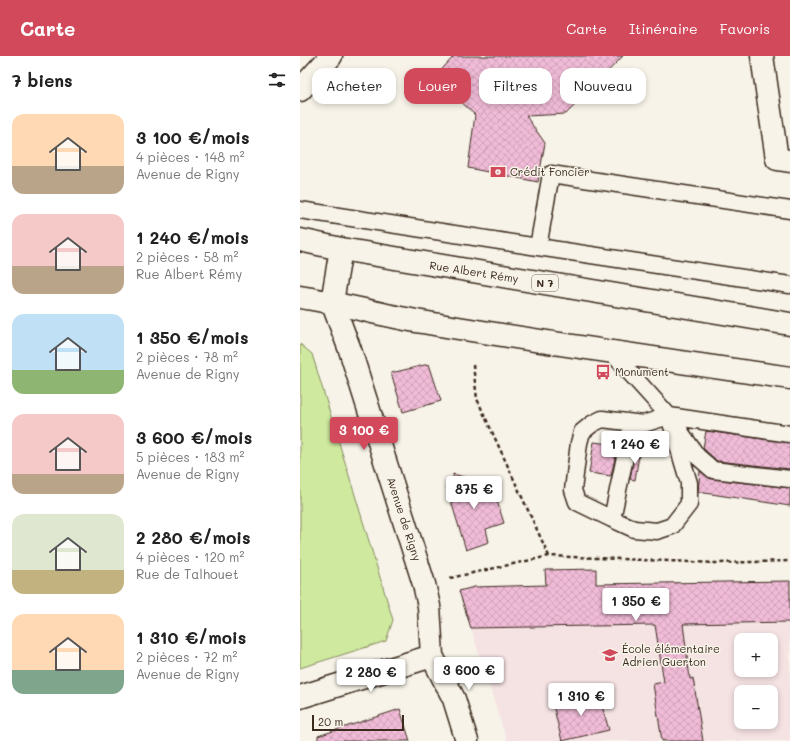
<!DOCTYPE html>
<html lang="fr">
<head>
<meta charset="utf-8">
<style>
  body { margin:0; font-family:Mali,sans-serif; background:#f2f2f2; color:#222; height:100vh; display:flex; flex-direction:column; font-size:15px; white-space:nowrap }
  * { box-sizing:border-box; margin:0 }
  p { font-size:13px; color:#767676 }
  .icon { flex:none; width:22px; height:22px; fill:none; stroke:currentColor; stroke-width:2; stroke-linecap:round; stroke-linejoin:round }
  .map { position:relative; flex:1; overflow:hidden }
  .drawer { display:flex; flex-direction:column; background:#fff; width:300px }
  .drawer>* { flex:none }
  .top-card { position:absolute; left:12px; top:12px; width:380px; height:36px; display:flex; gap:8px }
  .controls { position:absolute; left:434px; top:577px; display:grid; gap:8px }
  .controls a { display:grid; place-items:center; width:44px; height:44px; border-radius:8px; background:#fff; box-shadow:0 2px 6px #0003; font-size:20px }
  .scale { position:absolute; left:12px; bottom:10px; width:92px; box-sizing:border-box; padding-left:4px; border:2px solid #3b2a1e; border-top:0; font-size:11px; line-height:14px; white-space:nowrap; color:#3b2a1e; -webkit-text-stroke:3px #f7f3e8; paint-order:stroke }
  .price { position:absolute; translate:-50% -34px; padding:0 9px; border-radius:4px; background:#fff; color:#222; font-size:13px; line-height:26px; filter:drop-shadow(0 1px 2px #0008) }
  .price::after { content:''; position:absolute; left:50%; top:24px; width:12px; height:9px; margin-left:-6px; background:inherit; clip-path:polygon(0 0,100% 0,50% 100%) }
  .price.on { background:#d1495b; color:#fff }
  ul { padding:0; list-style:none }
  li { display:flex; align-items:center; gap:12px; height:100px; padding:0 12px }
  li span { display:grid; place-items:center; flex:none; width:112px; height:80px; border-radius:12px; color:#555 }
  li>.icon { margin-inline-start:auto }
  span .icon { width:48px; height:48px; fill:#fffc; stroke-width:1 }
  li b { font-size:17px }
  h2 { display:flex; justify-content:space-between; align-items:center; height:48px; padding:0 12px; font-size:17px }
  .pill { padding:0 14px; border-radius:12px; background:#fff; box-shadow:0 2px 6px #0003; font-size:14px; line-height:36px }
  .pill.on { background:#d1495b; color:#fff }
  header { display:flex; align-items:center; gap:24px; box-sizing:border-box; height:56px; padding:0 20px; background:#d1495b; color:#fff }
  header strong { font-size:19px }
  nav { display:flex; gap:22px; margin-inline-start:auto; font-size:14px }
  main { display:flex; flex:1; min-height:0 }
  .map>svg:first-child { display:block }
</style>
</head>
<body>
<header>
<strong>Carte</strong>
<nav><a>Carte</a><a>Itinéraire</a><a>Favoris</a></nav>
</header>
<main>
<section class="drawer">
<h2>7 biens<svg class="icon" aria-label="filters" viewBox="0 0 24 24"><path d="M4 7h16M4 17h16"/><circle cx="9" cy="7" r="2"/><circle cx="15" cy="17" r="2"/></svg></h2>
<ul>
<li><span style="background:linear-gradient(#ffd9b3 65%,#b9a48a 0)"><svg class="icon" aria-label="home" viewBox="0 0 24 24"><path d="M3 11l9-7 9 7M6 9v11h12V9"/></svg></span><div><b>3 100 €/mois</b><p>4 pièces · 148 m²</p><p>Avenue de Rigny</p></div></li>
<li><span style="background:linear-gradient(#f6c9c9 65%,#b9a48a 0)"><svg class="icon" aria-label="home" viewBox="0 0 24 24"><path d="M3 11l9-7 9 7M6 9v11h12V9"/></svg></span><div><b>1 240 €/mois</b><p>2 pièces · 58 m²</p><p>Rue Albert Rémy</p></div></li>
<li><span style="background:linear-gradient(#bfe0f5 70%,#8fb573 0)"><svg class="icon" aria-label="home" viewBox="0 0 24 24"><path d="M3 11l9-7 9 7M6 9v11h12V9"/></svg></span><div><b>1 350 €/mois</b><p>2 pièces · 78 m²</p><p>Avenue de Rigny</p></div></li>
<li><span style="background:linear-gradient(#f6c9c9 75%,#b9a48a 0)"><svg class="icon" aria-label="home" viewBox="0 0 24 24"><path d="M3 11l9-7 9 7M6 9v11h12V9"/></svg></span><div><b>3 600 €/mois</b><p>5 pièces · 183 m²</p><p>Avenue de Rigny</p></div></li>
<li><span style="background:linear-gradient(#dfe7d0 70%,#c2b280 0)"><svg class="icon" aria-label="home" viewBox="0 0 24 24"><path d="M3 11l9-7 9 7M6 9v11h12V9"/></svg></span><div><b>2 280 €/mois</b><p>4 pièces · 120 m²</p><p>Rue de Talhouet</p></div></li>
<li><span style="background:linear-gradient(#ffd9b3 70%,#7fa58c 0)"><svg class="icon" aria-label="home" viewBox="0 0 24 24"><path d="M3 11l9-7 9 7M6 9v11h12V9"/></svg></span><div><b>1 310 €/mois</b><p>2 pièces · 72 m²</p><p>Avenue de Rigny</p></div></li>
</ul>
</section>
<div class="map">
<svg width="490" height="685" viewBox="0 0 490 685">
  <defs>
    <pattern id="building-cross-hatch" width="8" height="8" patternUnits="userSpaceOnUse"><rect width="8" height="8" fill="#f0bbd7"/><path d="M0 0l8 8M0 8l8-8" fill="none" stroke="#cfa1b8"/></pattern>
  </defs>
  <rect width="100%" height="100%" fill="#f7f3e8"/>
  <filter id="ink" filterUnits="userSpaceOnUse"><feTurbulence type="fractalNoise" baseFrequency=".025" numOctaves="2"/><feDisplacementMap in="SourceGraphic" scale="8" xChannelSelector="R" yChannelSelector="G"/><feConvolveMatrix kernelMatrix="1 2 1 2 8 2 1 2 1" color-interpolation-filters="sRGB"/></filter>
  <g filter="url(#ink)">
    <path fill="#f5e2e3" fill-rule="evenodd" d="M296,513L297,528L490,525V685H207L159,535L174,531L246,529L245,514ZM441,584H471V614H441ZM441,636H471V666H441Z"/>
    <path fill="#cfe99f" stroke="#858a5e" d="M0,288L12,298L93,564L86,585L0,612Z"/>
    <path fill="url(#building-cross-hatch)" stroke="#3b2a1e" d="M154,0H323L266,58L226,60L245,87L238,126L168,112L175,59L135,21Z
      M129,308L141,345L103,356L91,317Z
      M406,375L490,387V413L417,405L403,392Z
      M294,386L318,389L311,420L289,417Z
      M336,392L340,393L335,424L330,423Z
      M400,415L412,423L490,432V450L398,436Z
      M153,418L192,429L204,467L186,473L189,486L166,494L146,429L154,427Z
      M296,513V528L490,525V566L383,568L390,623L393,622L403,685H362L353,628L364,626L355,569L171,572L159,535L174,531L246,529L245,514Z
      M298,636L309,674L262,685L253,649Z
      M100,653L110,685H18V680Z"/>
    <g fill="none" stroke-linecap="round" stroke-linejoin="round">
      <defs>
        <path id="service" d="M0,154L238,191
          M490,154L251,118L238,191L490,229
          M312,297L369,360L490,378
          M369,360L389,427V448L372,470L357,475L334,473L312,463L330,377L343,368Z
          M377,371L397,400L413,414L490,423
          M312,463L277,446L273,434L279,387L282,376L292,368L302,363L343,368"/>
        <path id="minor" d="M462,0L477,103L490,105
          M41,193L32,246L50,294L124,528L129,550L132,600L154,643L167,685
          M0,641L132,600"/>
        <path id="tertiary" d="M0,34L31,0"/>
        <path id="primary" d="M0,184L41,193L490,268
          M0,241C39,247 77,258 116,265C240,286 365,304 490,322"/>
      </defs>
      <use href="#service" stroke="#3b2a1e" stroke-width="19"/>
      <use href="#minor" stroke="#3b2a1e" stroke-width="25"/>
      <use href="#tertiary" stroke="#3b2a1e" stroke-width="25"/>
      <use href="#primary" stroke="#3b2a1e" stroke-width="25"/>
      <path stroke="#3b2a1e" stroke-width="2.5" stroke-dasharray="4 3" stroke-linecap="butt" d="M173,309L177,343L249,500
        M150,522L249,500L416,507L490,505"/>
      <use href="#service" stroke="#f7f3e8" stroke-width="16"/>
      <use href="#minor" stroke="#f7f3e8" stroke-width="22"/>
      <use href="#tertiary" stroke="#f7f3e8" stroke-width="22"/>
      <use href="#primary" stroke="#f7f3e8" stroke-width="22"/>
    </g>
  </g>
  <defs>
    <symbol id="bank-bare" viewBox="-9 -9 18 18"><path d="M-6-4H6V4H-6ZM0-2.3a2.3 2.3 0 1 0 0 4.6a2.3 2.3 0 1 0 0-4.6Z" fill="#d1495b" stroke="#f7f3e8" stroke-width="2.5" paint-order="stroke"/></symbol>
    <symbol id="bus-bare" viewBox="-9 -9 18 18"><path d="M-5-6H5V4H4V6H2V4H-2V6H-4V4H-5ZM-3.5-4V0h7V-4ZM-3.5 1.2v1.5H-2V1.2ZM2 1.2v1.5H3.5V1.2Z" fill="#d1495b" stroke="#f7f3e8" stroke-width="2.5" paint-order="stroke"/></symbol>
    <symbol id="school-bare" viewBox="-9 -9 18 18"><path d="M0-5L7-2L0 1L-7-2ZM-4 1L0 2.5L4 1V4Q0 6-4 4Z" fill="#d1495b" stroke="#f7f3e8" stroke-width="2.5" paint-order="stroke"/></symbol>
  </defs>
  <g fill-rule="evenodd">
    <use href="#bank-bare" x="187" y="105" width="22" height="22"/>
    <use href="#bus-bare" x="292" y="305" width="22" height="22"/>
    <use href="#school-bare" x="299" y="588" width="22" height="22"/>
  </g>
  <g text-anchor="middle" stroke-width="3" stroke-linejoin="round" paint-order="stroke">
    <rect fill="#f7f3e8" stroke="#73665b" stroke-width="1" x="232" y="219" width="26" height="16" rx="3"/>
    <g font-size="10" font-weight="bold" fill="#3b2a1e">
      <text x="245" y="231">N 7</text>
    </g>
    <g font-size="11" fill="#3b2a1e" stroke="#f7f3e8" text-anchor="start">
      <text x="210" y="120">Crédit Foncier</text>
      <text x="315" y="320">Monument</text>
      <text x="322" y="597">École élémentaire<tspan x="322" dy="13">Adrien Guerton</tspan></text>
    </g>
    <g font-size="11" fill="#3b2a1e" stroke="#f7f3e8">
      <text transform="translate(174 216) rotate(9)" y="4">Rue Albert Rémy</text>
      <text transform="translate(104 463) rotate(72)" y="4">Avenue de Rigny</text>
    </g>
  </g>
</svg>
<div class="controls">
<a>+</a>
<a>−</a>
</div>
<div class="scale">20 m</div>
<b class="price on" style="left:64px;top:395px">3 100 €</b>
<b class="price" style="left:335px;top:409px">1 240 €</b>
<b class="price" style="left:174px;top:454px">875 €</b>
<b class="price" style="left:336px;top:566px">1 350 €</b>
<b class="price" style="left:169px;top:635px">3 600 €</b>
<b class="price" style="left:71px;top:637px">2 280 €</b>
<b class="price" style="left:281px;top:661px">1 310 €</b>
<div class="top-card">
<a class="pill">Acheter</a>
<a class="pill on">Louer</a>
<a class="pill">Filtres</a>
<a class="pill">Nouveau</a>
</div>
</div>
</main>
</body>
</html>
